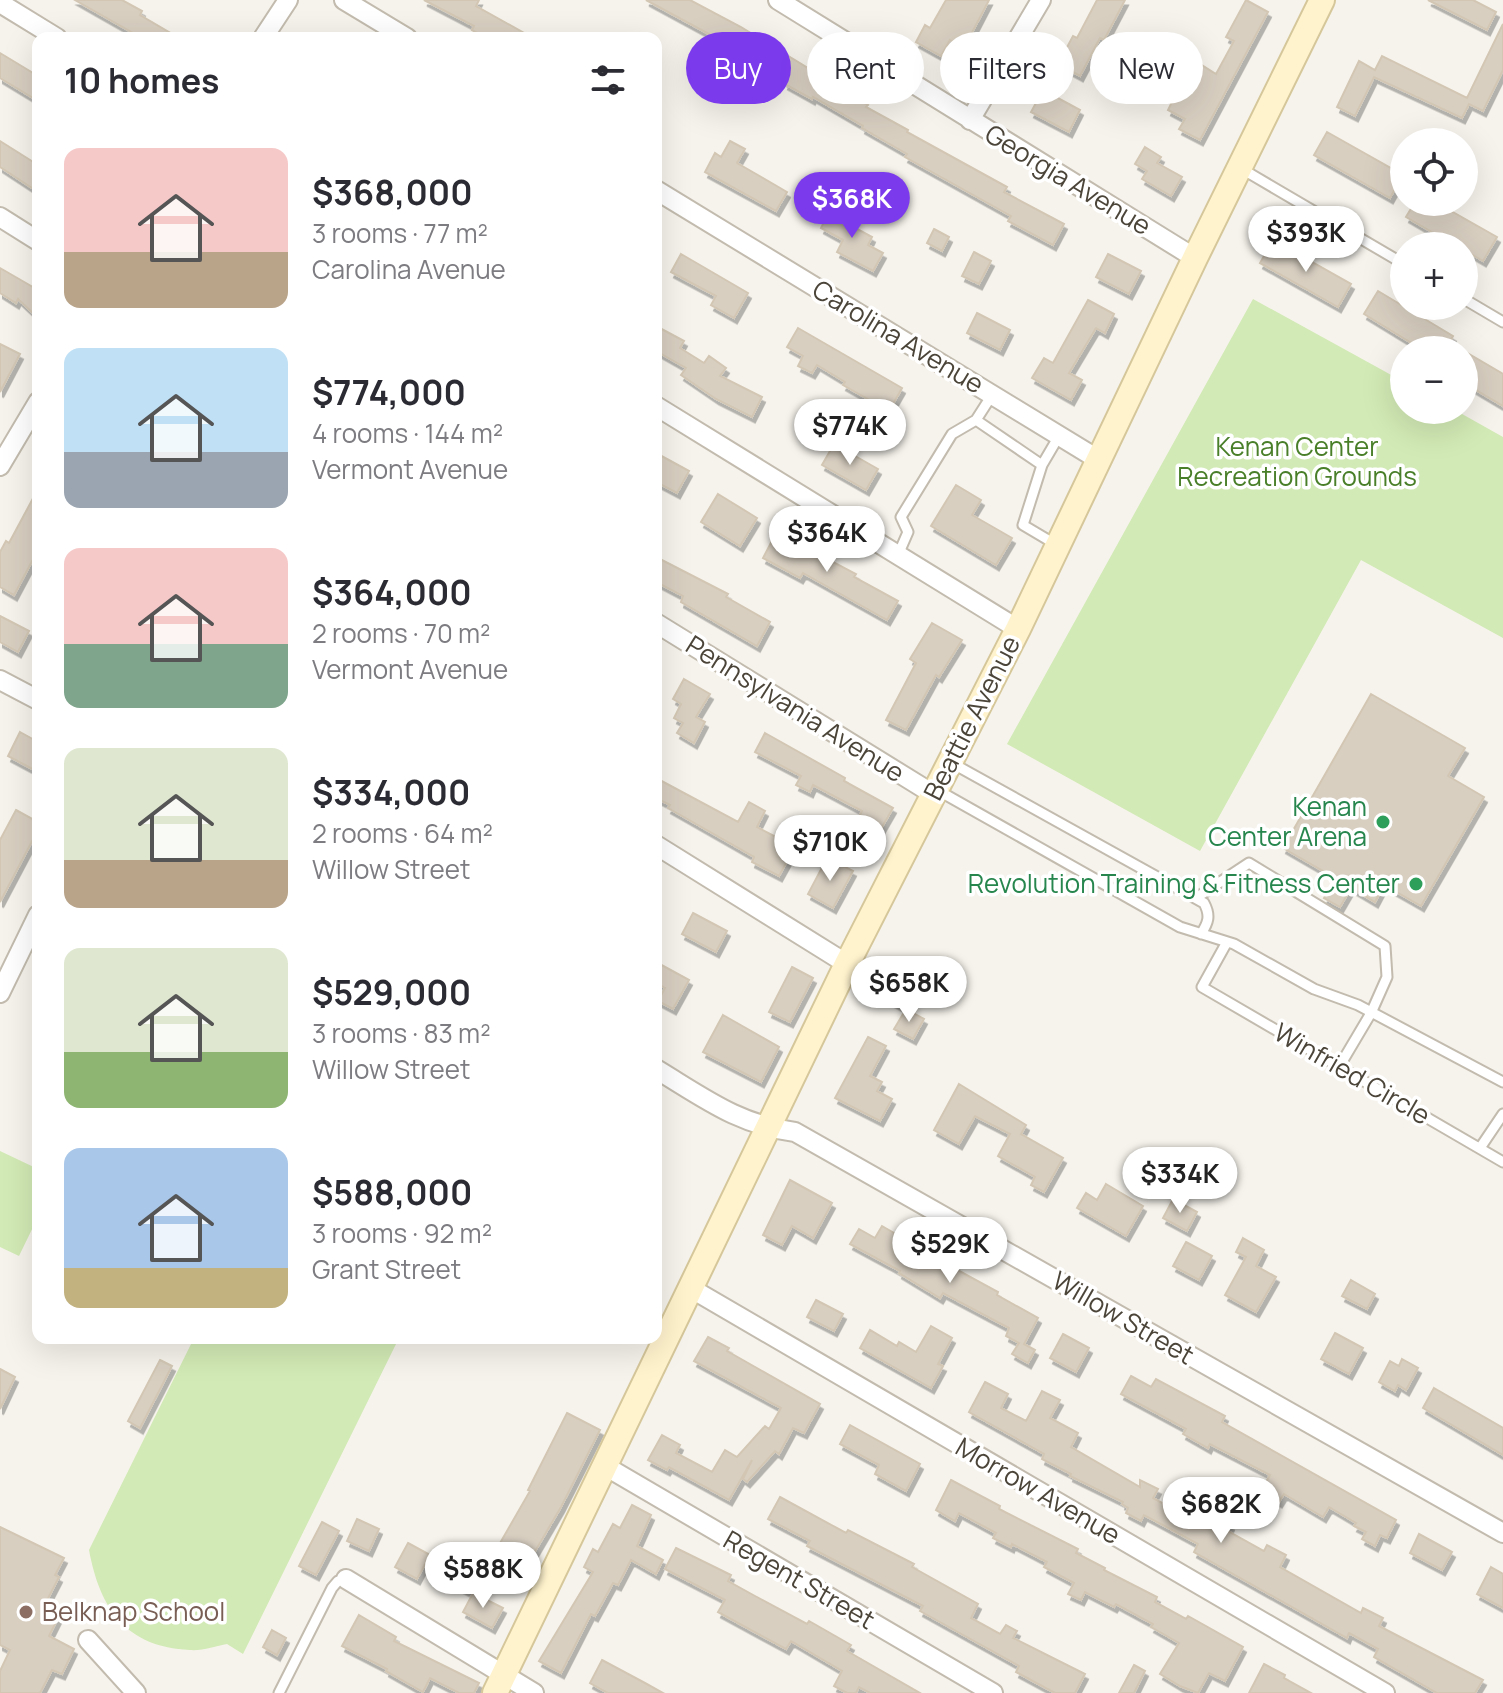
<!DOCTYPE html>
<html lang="en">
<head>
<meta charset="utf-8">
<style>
  body { margin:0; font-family:Manrope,sans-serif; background:#f2f2f3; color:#2b2b33; height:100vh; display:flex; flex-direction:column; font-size:30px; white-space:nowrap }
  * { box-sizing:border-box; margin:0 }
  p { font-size:26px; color:#7c7c81 }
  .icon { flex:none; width:44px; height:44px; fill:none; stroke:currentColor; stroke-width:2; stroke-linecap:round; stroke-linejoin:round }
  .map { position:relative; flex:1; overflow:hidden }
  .panel { position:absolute; left:32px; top:32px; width:630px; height:1312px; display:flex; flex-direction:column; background:#fff; border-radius:16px; box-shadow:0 8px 32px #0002 }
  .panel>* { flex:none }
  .hud { position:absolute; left:686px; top:32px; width:696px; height:72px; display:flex; gap:16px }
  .tools { position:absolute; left:1390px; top:128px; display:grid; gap:16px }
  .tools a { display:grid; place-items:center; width:88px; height:88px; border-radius:50%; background:#fff; box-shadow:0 8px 32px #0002; font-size:40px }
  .price { position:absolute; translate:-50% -68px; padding:0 18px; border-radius:28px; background:#fff; color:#222; font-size:26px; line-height:52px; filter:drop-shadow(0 2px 4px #0008) }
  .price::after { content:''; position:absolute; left:50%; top:48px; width:24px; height:18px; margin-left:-12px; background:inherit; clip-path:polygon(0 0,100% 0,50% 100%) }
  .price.selected { background:#7c3aed; color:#fff }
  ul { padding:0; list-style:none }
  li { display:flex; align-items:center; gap:24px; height:200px; padding:0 32px }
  li span { display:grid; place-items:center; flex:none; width:224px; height:160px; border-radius:16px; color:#555 }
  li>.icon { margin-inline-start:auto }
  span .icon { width:96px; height:96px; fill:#fffc; stroke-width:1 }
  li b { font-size:34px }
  h2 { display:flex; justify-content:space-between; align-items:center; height:96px; padding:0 32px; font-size:34px }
  .pill { padding:0 28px; border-radius:36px; background:#fff; box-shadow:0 8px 32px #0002; font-size:28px; line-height:72px }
  .pill.selected { background:#7c3aed; color:#fff }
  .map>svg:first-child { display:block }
</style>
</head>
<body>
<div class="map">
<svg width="1503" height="1693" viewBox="0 0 1503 1693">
  <defs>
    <filter id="shadow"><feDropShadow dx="3" dy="5.5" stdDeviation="0" flood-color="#0004"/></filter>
  </defs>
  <rect width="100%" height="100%" fill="#f6f3ec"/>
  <path fill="#d2eab5" d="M1253,299L1404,382V410H1455L1503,437V638L1361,560L1200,851L1007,744Z
    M0,1151L38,1169V1217L19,1256L0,1247Z
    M194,1338H399L243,1654L227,1644C216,1646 202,1651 190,1650C126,1647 100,1609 89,1550Z"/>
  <path fill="#d8cfc1" stroke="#d3c7b4" stroke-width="2" filter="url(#shadow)" d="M75,0H122L142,11L140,15L179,38H142Z
    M424,0H479L476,6L533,38H486L472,30L474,26Z
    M646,0H690L741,27L868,105L866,107L908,130L907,132L1007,187L1004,192L1064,224L1053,245L1008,221L1011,216L905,157L907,154L862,128L863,126L813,97L812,99L785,84L786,82L719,42L720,40Z
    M946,0H989L964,48L950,40L941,56L916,42L925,25L930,28Z
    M1097,0H1125L1104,40L1100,38L1080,76L1058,64L1073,36L1077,38Z
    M1246,0L1268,12L1200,140L1179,129L1185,119L1168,110L1178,90L1184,94L1200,64L1216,74L1234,41L1226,37Z
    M1428,0H1473L1496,12L1487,30Z
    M1503,24V70L1483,111L1469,104L1462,118L1374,77L1355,116L1337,107L1359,61L1375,70L1382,56L1467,98Z
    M0,53L38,76V101L0,78Z
    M1043,90L1080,110L1069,132L1031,112Z
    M1327,132L1403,175L1390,198L1314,155Z
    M0,141L38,165V192L0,167Z
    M730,141L745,149L737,163L787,192L776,211L705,172L715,153L721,157Z
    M1145,147L1161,157L1157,163L1182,177L1171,196L1142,179L1147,171L1135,164Z
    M1415,202H1435L1497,237L1483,261L1464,250V246H1456L1406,217Z
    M832,206L848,215L844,222L872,237L868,245L883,253L873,271L837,252L843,240L821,228Z
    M934,229L949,237L942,251L927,243Z
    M1273,240L1351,284L1338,307L1260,263Z
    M974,252L991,261L979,284L962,276Z
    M681,254L748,293L734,318L711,305L716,296L671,272Z
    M1108,254L1141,271L1129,294L1096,277Z
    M0,268L38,290V318L18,299L16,303L0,293Z
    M1378,291L1453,336L1445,350H1423L1364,314Z
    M1088,300L1114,314L1105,333L1096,328L1069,373L1082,380L1071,400L1032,378L1044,358L1053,363Z
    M977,313L1010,330L1000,350L967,333Z
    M656,326L684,341L680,348L704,363L709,356L726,368L720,376L762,397L752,417L716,399L681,375L686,368L656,351Z
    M798,328L902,388L889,411L843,385L845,382L817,365L812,373L798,366L803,356L787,347Z
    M0,344L20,354L0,392Z
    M1464,351L1503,374V406L1464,383Z
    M834,444L878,469L866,490L822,465Z
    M656,453L689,471L677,493L656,482Z
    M956,485L981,500L972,515L1012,538L996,565L931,526Z
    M38,489V550L14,595L0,587V552L6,541L9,543Z
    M718,494L757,518L740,546L701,522Z
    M776,533L786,538L788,535L815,549L814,552L856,574L854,577L898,601L887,620L803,573L800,578L763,558Z
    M656,557L728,594L726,597L770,622L757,646L681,602L683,596L656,582Z
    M0,616L29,631L18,652L0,642Z
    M932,623L962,640L939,677L936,675L906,730L886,720L916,663L910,659Z
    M684,679L710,694L696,717L705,722L694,743L677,733L683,723L674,718L681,704L673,699Z
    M1371,694L1465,748L1448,776L1484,797L1421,906L1384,885L1375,902L1351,888L1340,907L1324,898L1335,878L1283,848Z
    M20,732L38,742V772L8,756Z
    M765,733L845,778L844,781L893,808L874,841L853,829L862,811L813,785L810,792L796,785L801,776L755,752Z
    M656,778L738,822L749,802L765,811L757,827L795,847L779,876L752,862L754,857L668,808L670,805L656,798Z
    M16,810L38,822V830L0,902V840Z
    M827,858L853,871L833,908L808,894Z
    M693,913L727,931L716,952L682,934Z
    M656,962L689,980L673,1009L658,1001L665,988L656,983Z
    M792,967L813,978L790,1022L769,1012Z
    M878,970L915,992L905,1009L868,988Z
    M906,1009L924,1019L913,1039L894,1029Z
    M723,1015L779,1047L761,1082L703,1052Z
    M868,1037L886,1046L870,1076L882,1082L877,1091L892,1099L880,1121L835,1098Z
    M959,1084L1026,1125L1021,1134L1063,1158L1044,1192L1031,1185L1035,1177L998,1156L1010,1134L975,1116L959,1144L934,1130Z
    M790,1180L832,1203L813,1238L792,1226L782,1245L763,1235Z
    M1106,1184L1143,1206L1126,1236L1077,1208L1086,1193L1097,1200Z
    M1173,1199L1197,1212L1187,1231L1163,1218Z
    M882,1226L908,1241L904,1248L927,1261L930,1255L998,1292L997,1295L1038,1318L1024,1344L1035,1350L1028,1363L1012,1354L1019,1343L1006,1336L1009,1328L943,1293L940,1298L899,1273L900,1271L850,1244L859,1229L875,1238Z
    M1243,1238L1264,1250L1256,1266L1276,1277L1256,1312L1225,1295L1246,1257L1236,1252Z
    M1186,1242L1212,1256L1199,1280L1173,1266Z
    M1351,1280L1375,1294L1367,1309L1342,1296Z
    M816,1300L843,1314L834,1331L807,1317Z
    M931,1326L952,1338L938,1364L943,1366L931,1388L860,1348L870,1330L897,1346L899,1342L916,1352Z
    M1335,1333L1363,1348L1349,1374L1321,1359Z
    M1063,1334L1089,1348L1076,1372L1050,1358Z
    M708,1337L729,1348L727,1351L820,1404L804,1433L793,1428L779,1454L775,1451L747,1482L743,1479L752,1460L729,1500L669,1467L667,1470L648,1460L662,1435L680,1445L676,1453L712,1472L725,1450L737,1457L765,1426L769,1429L781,1408L694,1361Z
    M1402,1359L1418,1368L1406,1390L1398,1385L1395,1391L1379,1382L1390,1361L1399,1366Z
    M160,1360L172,1366L140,1428L128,1421Z
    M0,1369L15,1377L0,1409Z
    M1131,1376L1151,1387L1156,1379L1225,1416L1222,1422L1396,1520L1387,1538L1380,1535L1375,1546L1362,1539L1366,1532L1354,1526L1356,1523L1329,1507L1323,1517L1284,1494L1279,1502L1260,1492L1270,1475L1210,1444L1208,1448L1183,1434L1186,1429L1121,1394Z
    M985,1382L1008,1394L1001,1408L1026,1421L1042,1391L1060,1400L1050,1418L1078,1433L1071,1447L1140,1487V1480L1158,1489L1153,1498L1206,1527L1212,1515L1231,1525L1228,1531L1264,1551L1267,1545L1286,1555L1280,1567L1361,1613L1363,1608L1383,1618L1379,1626L1483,1680L1475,1693H1437L1374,1657L1378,1649L1349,1633L1347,1638L1194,1552L1198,1544L1144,1515L1141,1521L1126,1513L1128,1508L1122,1504L1123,1502L1070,1476L1071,1474L1042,1459L1044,1454L969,1412Z
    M1434,1388L1503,1428V1455L1423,1408Z
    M567,1413L600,1430L561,1507L527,1565L513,1558L505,1573L488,1564L530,1491L528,1490Z
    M850,1425L920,1464L906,1491L875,1474L879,1465L840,1444Z
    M951,1480L1000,1506L999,1509L1078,1549L1076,1553L1105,1568L1104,1570L1157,1597L1155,1602L1186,1619L1188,1616L1243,1647L1225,1681L1209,1673L1198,1693L1180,1686L1160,1674L1179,1643L1151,1627L1153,1624L1116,1604L1114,1607L1085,1592L1081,1600L1068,1594L1074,1583L1044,1567L1047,1562L1012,1544L1011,1547L993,1538L996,1533L959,1513L955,1521L936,1510Z
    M780,1497L846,1533L848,1530L914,1564L912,1567L978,1604L971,1618L1000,1634L1006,1625L1017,1631L1013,1638L1085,1674L1075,1693H1055L1016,1672L1019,1666L920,1611L923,1606L807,1546L810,1541L768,1519Z
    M632,1505L651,1515L637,1546L663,1560L656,1574L631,1560L618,1585L613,1583L595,1616L591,1614L561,1673L539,1661L593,1572L584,1567L593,1549L598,1552L613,1524L620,1528Z
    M357,1519L379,1529L369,1551L347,1541Z
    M322,1522L339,1531L316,1575L299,1566Z
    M0,1527L64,1558L55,1575L59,1577L43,1608L59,1616L49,1636L74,1649L62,1674L52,1670L40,1693H0V1671L10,1650L0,1645Z
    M1419,1534L1452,1552L1442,1570L1410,1553Z
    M408,1543L430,1555L417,1579L395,1567Z
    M676,1548L731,1575L728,1581L755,1596L807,1624L809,1621L851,1645L847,1651L920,1693H870L859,1687L856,1693H847L834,1686L842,1671L791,1641L786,1649L718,1612L725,1600L665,1569Z
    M456,1566L477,1577L469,1592L448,1581Z
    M1491,1567L1503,1574V1608L1477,1594Z
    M473,1593L503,1608L492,1628L463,1612Z
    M359,1615L396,1637L394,1641L479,1683L474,1693H459L430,1678L423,1692L386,1671L387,1669L342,1646Z
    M272,1630L286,1638L277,1655L263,1647Z
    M602,1660L645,1683L663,1693H608L590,1683Z
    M1264,1664L1285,1675L1284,1678L1311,1693H1249Z
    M1134,1665L1145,1671L1134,1693H1119Z"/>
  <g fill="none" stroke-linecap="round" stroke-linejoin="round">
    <defs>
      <path id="lane" d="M1242,169L1404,264
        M1464,299L1503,322
        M976,420L1042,465L1059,436
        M1042,465L1023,525L1055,544
        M898,555L908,532L901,517L952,434L976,420L992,395
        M950,762L1204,903C1211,916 1208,923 1201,934
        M939,791L1180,927L1234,944L1314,989L1358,1005L1503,1082
        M1196,898L1249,863L1385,946L1387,977L1371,1013L1339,1067
        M1227,942L1202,987L1503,1162
        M1480,1148L1503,1114
        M279,1693L332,1588L338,1581L346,1579"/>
      <path id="street" d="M344,0L407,38
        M778,0L1195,258
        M0,3L57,38
        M263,38L288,0
        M970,120L1041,0
        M656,190L1099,460
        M0,217L38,241
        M656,406L1018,629
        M0,466L38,402
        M656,623L933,794
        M0,680L38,700
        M656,845L847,964
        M0,993L38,915
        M656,1069C704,1098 739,1125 795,1132L1503,1533
        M692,1289L1385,1693
        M605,1466L993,1693
        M346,1579L534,1693
        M88,1640L136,1693"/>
      <path id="secondary" d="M495,1693L847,964L1018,629L1195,258L1322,0"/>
    </defs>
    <use href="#lane" stroke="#c2bbae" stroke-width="13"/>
    <use href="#street" stroke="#c2bbae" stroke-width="22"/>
    <use href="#secondary" stroke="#d6c79b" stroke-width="28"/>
    <use href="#lane" stroke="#fff" stroke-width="9"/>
    <use href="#street" stroke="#fff" stroke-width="18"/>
    <use href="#secondary" stroke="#fff3cd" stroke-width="24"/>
  </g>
  <g fill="#2e9e5b" stroke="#fff" stroke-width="3">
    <circle cx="1383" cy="822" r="8"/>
    <circle cx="1416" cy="884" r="8"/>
  </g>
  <circle fill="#8d6e63" stroke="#fff" stroke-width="3" cx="26" cy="1612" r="8"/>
  <g text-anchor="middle" stroke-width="7" stroke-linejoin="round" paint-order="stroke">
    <g font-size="26" fill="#4b4439" stroke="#fff">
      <text transform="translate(1068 180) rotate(31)" y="9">Georgia Avenue</text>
      <text transform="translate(898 337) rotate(31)" y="9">Carolina Avenue</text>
      <text transform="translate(795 709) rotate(32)" y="9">Pennsylvania Avenue</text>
      <text transform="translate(972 718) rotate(-63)" y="9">Beattie Avenue</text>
      <text transform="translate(1352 1074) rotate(30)" y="9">Winfried Circle</text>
      <text transform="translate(1123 1318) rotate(30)" y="9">Willow Street</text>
      <text transform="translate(1038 1491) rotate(30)" y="9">Morrow Avenue</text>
      <text transform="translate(799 1580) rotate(30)" y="9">Regent Street</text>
    </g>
    <g font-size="26" fill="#4a7f2a" stroke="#fff">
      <text x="1297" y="456">Kenan Center<tspan x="1297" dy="30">Recreation Grounds</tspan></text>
    </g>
    <g font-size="26" fill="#27864d" stroke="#fff" text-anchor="end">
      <text x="1367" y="816">Kenan<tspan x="1367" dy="30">Center Arena</tspan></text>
      <text x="1400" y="893">Revolution Training &amp; Fitness Center</text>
    </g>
    <g font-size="26" fill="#785e54" stroke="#fff" text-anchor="start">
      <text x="42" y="1621">Belknap School</text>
    </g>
  </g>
</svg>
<div class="tools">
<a><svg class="icon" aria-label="locate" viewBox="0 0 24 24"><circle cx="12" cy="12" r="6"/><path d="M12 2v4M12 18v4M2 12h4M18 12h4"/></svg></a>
<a>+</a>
<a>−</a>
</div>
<b class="price selected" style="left:852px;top:240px">$368K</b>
<b class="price" style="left:1306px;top:274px">$393K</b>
<b class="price" style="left:850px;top:467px">$774K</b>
<b class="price" style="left:827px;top:574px">$364K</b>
<b class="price" style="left:830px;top:883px">$710K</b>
<b class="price" style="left:909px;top:1024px">$658K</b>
<b class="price" style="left:1180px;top:1215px">$334K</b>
<b class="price" style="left:950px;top:1285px">$529K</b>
<b class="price" style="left:1221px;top:1545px">$682K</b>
<b class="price" style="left:483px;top:1610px">$588K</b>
<div class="hud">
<a class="pill selected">Buy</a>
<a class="pill">Rent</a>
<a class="pill">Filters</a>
<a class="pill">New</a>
</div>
<section class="panel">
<h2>10 homes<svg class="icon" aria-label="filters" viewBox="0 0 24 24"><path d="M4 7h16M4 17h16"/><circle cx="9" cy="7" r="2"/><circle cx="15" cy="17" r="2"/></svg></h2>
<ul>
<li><span style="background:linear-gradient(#f6c9c9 65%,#b9a48a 0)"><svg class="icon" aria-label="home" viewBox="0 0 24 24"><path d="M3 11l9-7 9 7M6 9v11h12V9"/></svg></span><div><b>$368,000</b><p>3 rooms · 77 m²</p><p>Carolina Avenue</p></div></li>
<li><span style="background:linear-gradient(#bfe0f5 65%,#9aa5b1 0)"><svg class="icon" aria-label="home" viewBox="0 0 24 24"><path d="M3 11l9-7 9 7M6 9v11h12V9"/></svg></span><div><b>$774,000</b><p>4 rooms · 144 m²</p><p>Vermont Avenue</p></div></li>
<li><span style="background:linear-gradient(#f6c9c9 60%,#7fa58c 0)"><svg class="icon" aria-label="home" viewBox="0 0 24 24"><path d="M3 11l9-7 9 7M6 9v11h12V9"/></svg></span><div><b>$364,000</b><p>2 rooms · 70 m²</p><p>Vermont Avenue</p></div></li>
<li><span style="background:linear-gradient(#dfe7d0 70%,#b9a48a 0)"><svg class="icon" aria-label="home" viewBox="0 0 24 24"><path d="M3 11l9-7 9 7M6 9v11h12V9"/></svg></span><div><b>$334,000</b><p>2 rooms · 64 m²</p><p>Willow Street</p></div></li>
<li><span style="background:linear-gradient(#dfe7d0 65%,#8fb573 0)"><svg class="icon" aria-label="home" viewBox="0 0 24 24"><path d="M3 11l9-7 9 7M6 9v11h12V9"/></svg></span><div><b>$529,000</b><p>3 rooms · 83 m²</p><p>Willow Street</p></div></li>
<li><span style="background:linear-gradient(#a9c7e8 75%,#c2b280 0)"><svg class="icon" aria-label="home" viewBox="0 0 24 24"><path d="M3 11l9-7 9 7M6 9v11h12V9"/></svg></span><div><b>$588,000</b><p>3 rooms · 92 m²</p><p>Grant Street</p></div></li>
</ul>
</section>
</div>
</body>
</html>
